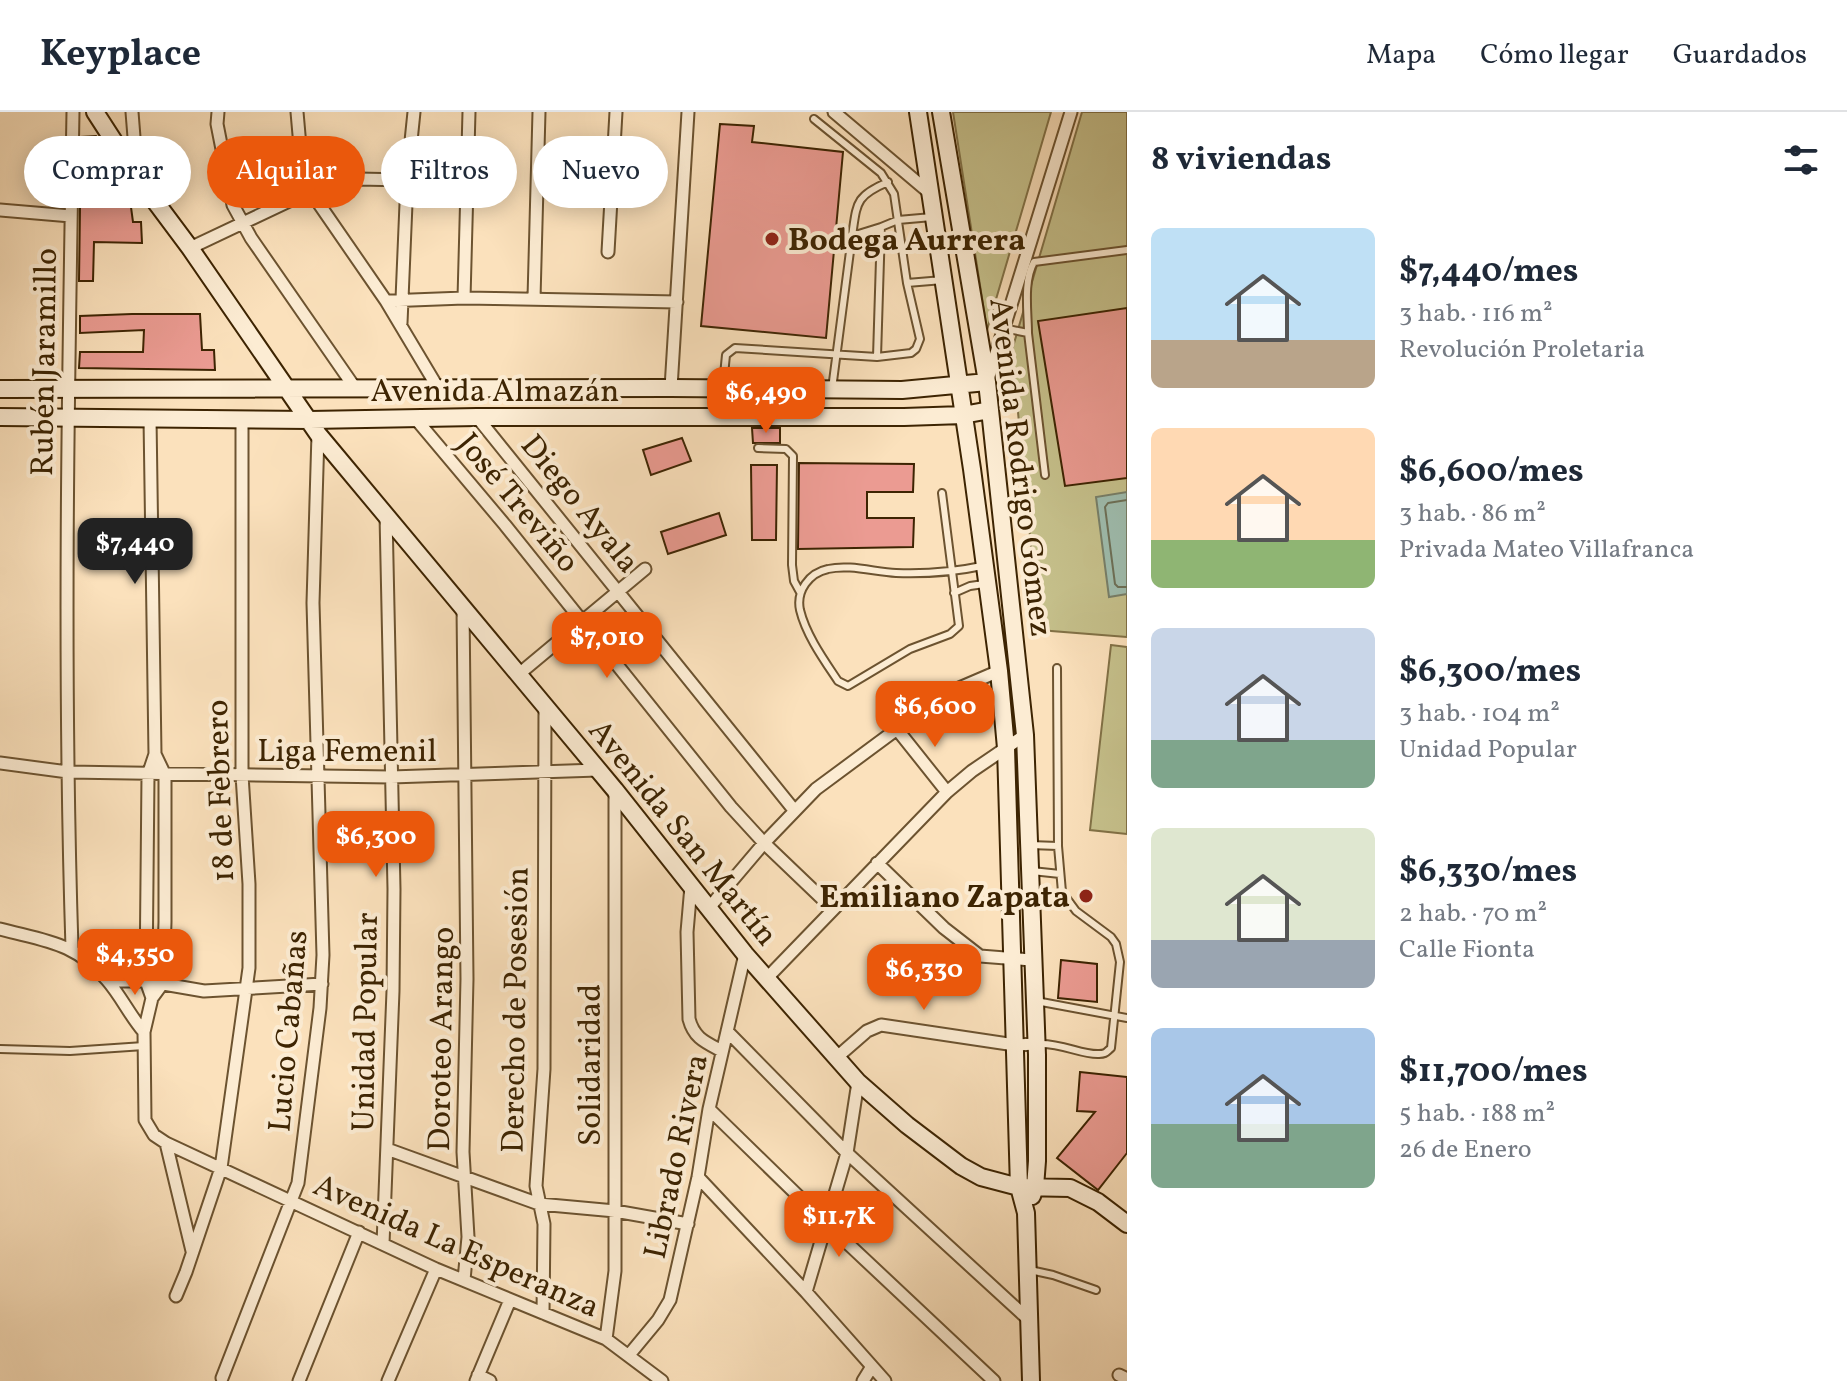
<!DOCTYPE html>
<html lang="es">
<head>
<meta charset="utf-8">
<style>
  body { margin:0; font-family:Vollkorn,serif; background:#f6f6f7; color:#1f2937; height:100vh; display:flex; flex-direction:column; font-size:30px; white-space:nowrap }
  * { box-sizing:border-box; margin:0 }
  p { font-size:26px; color:#747a83 }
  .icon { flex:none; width:44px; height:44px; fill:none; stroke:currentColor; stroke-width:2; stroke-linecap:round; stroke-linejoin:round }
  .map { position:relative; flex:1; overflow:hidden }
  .side { display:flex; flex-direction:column; background:#fff; width:720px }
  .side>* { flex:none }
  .banner { position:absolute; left:24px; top:24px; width:760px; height:72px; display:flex; gap:16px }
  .price { position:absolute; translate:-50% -68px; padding:0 18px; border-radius:16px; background:#ea580c; color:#fff; font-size:26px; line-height:52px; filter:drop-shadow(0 2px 4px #0008) }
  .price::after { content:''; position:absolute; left:50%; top:48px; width:24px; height:18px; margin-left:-12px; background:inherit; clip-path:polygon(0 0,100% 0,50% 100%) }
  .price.active { background:#222; color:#fff }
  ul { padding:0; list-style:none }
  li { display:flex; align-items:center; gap:24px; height:200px; padding:0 24px }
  li span { display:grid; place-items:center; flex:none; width:224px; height:160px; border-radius:12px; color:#555 }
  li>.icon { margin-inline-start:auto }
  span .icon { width:96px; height:96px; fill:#fffc; stroke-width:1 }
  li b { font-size:34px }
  h2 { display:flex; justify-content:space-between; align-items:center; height:96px; padding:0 24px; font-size:34px }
  .tag { padding:0 28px; border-radius:36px; background:#fff; box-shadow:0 4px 20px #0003; font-size:28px; line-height:72px }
  .tag.active { background:#ea580c; color:#fff }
  header { display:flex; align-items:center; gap:48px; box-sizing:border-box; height:112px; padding:0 40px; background:#fff; border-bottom:2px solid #e0e1e3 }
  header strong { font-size:38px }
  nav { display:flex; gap:44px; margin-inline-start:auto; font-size:28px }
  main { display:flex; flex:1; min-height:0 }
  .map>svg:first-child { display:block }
</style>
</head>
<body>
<header>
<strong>Keyplace</strong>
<nav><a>Mapa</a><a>Cómo llegar</a><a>Guardados</a></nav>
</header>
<main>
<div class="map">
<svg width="1127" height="1269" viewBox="0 0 1127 1269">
  <rect width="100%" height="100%" fill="#fbe1bc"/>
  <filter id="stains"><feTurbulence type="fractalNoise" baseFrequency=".0025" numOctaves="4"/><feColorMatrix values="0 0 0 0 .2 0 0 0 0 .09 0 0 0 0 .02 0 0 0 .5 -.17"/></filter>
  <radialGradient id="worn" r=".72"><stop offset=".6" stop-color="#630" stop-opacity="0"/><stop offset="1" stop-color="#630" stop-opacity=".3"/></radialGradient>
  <path fill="#c6c18c" stroke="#827247" stroke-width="2" d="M953,0H1051L987,218Z
    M1082,0H1127V525L1039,518L1012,238Z
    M1111,533L1127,535V722L1090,718Z"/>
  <path fill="#9fbeb0" stroke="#78806a" stroke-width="2" d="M1127,380V482L1109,485L1096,385Z"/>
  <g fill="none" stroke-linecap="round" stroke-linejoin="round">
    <path stroke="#6e7159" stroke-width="2" d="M1127,388L1108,391L1105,395L1115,472L1118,475H1127"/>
  </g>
  <path fill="#eb9b92" stroke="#3d2402" stroke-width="2" d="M720,12L754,14L752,30L843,40L826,226L701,214Z
    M96,24L128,73L133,110H141L142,131L94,130L93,169H79L81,25Z
    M1127,196V366L1065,374L1038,209Z
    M132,202H200L202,238H214L215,258L79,256L80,240H143L144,218L80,221V204Z
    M752,316H780V331H753Z
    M682,326L691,349L651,363L643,338Z
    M799,351L914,352L913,380H867V406H914L913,435L798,437Z
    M751,353H777L776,428H752Z
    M719,401L726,423L668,442L661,420Z
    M1061,848L1097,852V890L1058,886Z
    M1080,960L1127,965V1041L1098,1078L1057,1046L1095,1000L1077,999Z"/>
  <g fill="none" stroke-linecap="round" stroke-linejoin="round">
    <defs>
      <path id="lane" d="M852,124C857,91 855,84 888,70
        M907,171L943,168
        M1003,216L1028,221L1045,363
        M1028,221C1028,200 1023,169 1034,150L1127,138
        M877,245L881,115L898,108L932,105
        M723,273L726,243L735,236L877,245L911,241L916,237L920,227L907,171L894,82L881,61L814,7
        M832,277L852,124L881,115
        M758,336L786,337L793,344L792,453L794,469L800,480
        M942,381L959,514L950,522L910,537L848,574L838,569C824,548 806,523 800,498C796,479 809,461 828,457C849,452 875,460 896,461C924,462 954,460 982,454
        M954,481L970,474L984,472
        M1030,733L1058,734
        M1032,759L1060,762
        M1036,889L1127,906
        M1039,932C1062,931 1082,943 1099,942C1106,942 1106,940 1111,936L1120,850L1116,832L1111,825L1076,799L1062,780L1058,734L1057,556
        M0,937L70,939L144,934
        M1030,1158L1053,1163L1096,1178"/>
      <path id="street" d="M132,0L137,63
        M218,0L217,12L233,93L251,126L355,276
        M297,0L302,57L306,73L386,189L438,276
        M834,0L931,82
        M0,98L71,104
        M190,136L323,73L358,67L407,68
        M608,140L616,0
        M464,186L469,0
        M534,186L539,0
        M386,189L464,186L677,190
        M401,211L407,68L414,0
        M988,267L1071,0
        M671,276L688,0
        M477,305L794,698
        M150,306L155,642L148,663L146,869L152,886L144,920L145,1008L154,1023L166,1031L436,1157L606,1227L662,1269
        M415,306L505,413L731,695L764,731L833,797
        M463,495L467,867L463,1040L468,1125L464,1168
        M519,562L645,457
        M896,616L947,680
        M0,651L68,660L391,665L598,658
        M877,751L944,816L980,844L1031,848
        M691,774L687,820L689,907C694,926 705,930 722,939
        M708,797L764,731L816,677L943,583L999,559
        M0,817C45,829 75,830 107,868C121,884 130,904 144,920
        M72,836C63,558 68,279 73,0
        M768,865L947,680L972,659L1025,623
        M109,869H146L204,879L322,872
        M152,886L163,871L165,810V663L155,642
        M727,919L847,1041L1029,1208
        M836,946L867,919L881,913L1015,933L1036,932
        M709,997L827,1112L994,1269
        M166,1031L192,1139
        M387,1037L539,1092L615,1099L688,1112
        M698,1065L806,1180L885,1269
        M383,1132L393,879L394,777L386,403
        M806,1180L847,1041L858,970
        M176,1184L186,1160L221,1056L249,856V772L242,663V306
        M543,1201L544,1112L536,1074L544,957L545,594
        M606,1227L615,1159V678
        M629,1243L658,1208L670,1188L698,1065L709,997L745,842
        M478,1263L490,1269
        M1119,1263L1127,1267
        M222,1266L298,1071L320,896L323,843L313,491L318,322
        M299,1269L359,1120
        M388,1269L436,1157
        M476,1269L510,1188
        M863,1269L871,1256"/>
      <path id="secondary" d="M95,0L137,65L190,136L318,322L615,678L745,842L858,970L907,1013L961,1054L981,1065L1019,1075L1070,1076L1098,1090L1127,1112
        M918,0L972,357L999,559L1006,636L1019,1075L1026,1101L1031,1269
        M941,0L987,270L1025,623L1037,943V1049L1035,1075L1032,1084
        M0,277L671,276L902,278L987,270
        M0,305L310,308L477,305H904L963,303L990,298"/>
    </defs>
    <use href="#lane" stroke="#6c5330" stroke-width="10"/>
    <use href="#street" stroke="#6c5330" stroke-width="15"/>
    <use href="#secondary" stroke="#3d2402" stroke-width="20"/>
    <use href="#lane" stroke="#fcecd3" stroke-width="6"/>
    <use href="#street" stroke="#fcecd3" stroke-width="11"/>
    <use href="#secondary" stroke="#fcecd3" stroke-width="16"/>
  </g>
  <g fill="#8f2418" stroke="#fcecd3" stroke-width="3">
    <circle cx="772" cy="127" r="8"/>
    <circle cx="1086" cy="784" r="8"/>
  </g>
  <g text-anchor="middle" stroke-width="8" stroke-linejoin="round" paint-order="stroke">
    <g font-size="32" font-weight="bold" fill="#3d2402" stroke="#fcecd3" text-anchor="start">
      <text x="788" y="138">Bodega Aurrera</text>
      <text x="1070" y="795" text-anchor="end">Emiliano Zapata</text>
    </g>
    <g font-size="32" fill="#3d2402" stroke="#fcecd3">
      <text transform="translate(43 250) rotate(-89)" y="11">Rubén Jaramillo</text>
      <text x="495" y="289">Avenida Almazán</text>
      <text transform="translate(1022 355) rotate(83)" y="11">Avenida Rodrigo Gómez</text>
      <text transform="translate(519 390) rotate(50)" y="11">José Treviño</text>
      <text transform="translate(581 391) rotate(51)" y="11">Diego Ayala</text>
      <text x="347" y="649">Liga Femenil</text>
      <text transform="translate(219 679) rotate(-92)" y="11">18 de Febrero</text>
      <text transform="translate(684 720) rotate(51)" y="11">Avenida San Martín</text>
      <text transform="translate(514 898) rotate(-89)" y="11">Derecho de Posesión</text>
      <text transform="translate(364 910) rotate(-89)" y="11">Unidad Popular</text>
      <text transform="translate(287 919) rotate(-85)" y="11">Lucio Cabañas</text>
      <text transform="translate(440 927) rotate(-89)" y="11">Doroteo Arango</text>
      <text transform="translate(589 953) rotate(-90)" y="11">Solidaridad</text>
      <text transform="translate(675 1044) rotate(-78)" y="11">Librado Rivera</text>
      <text transform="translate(457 1133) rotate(24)" y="11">Avenida La Esperanza</text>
    </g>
  </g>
  <rect width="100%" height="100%" filter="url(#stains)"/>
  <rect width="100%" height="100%" fill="url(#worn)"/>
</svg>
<b class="price" style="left:766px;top:323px">$6,490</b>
<b class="price active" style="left:135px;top:474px">$7,440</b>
<b class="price" style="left:607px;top:568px">$7,010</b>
<b class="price" style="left:935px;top:637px">$6,600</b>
<b class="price" style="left:376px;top:767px">$6,300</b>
<b class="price" style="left:135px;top:885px">$4,350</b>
<b class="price" style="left:924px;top:900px">$6,330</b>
<b class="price" style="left:839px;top:1147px">$11.7K</b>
<div class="banner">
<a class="tag">Comprar</a>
<a class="tag active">Alquilar</a>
<a class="tag">Filtros</a>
<a class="tag">Nuevo</a>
</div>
</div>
<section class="side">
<h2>8 viviendas<svg class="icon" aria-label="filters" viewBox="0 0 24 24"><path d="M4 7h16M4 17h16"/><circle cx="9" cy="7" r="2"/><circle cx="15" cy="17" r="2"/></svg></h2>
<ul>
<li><span style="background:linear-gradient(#bfe0f5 70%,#b9a48a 0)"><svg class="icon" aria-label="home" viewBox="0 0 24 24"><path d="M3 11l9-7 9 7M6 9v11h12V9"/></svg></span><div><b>$7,440/mes</b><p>3 hab. · 116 m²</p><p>Revolución Proletaria</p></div></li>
<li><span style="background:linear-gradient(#ffd9b3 70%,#8fb573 0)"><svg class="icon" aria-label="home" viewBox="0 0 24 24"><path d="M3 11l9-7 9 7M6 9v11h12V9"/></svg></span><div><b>$6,600/mes</b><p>3 hab. · 86 m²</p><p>Privada Mateo Villafranca</p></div></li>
<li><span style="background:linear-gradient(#c9d6e8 70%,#7fa58c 0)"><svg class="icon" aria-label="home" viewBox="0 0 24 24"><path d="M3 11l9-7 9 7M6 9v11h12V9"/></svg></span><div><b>$6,300/mes</b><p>3 hab. · 104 m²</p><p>Unidad Popular</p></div></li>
<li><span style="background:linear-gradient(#dfe7d0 70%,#9aa5b1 0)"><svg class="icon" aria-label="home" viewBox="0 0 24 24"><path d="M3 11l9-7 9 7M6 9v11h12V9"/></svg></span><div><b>$6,330/mes</b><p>2 hab. · 70 m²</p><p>Calle Fionta</p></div></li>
<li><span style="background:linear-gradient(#a9c7e8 60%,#7fa58c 0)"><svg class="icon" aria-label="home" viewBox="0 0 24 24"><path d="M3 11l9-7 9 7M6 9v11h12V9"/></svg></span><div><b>$11,700/mes</b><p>5 hab. · 188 m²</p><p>26 de Enero</p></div></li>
</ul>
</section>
</main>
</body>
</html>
